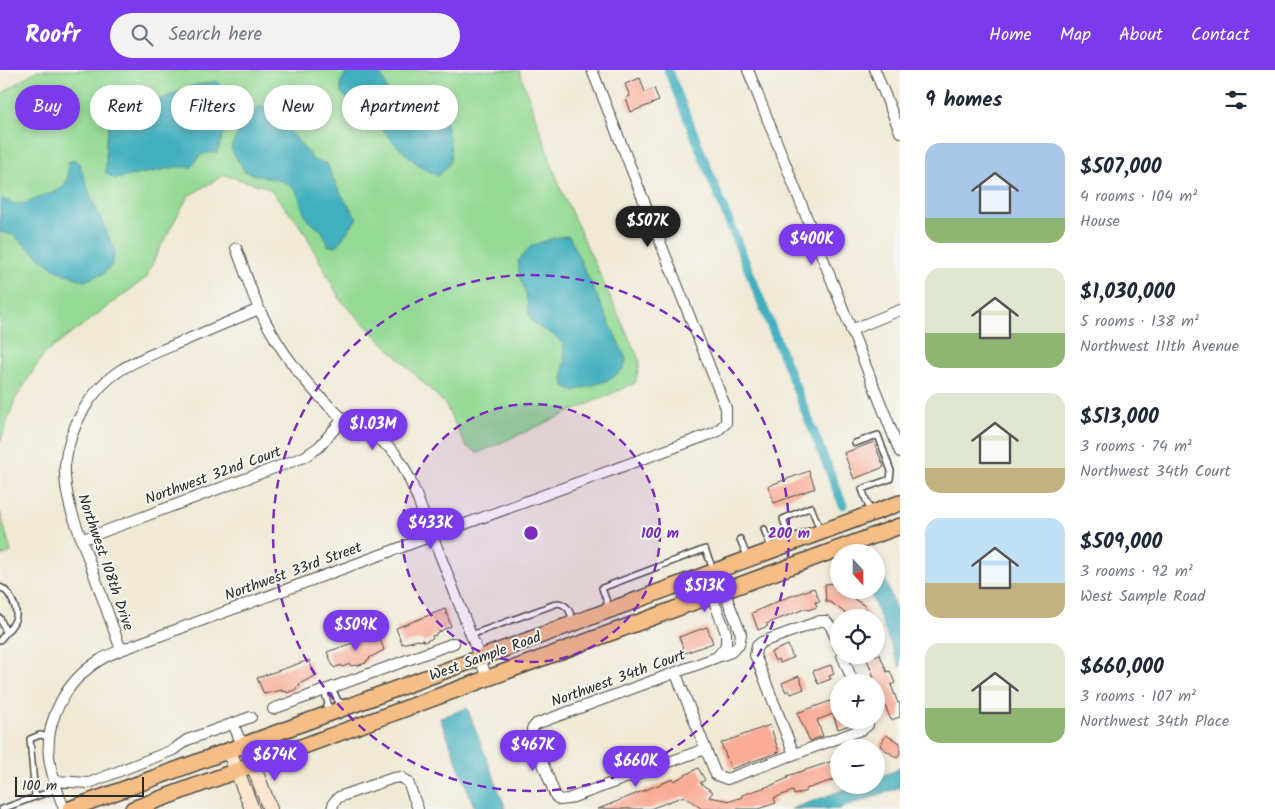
<!DOCTYPE html>
<html lang="en">
<head>
<meta charset="utf-8">
<style>
  body { margin:0; font-family:Kalam,sans-serif; background:#f2f2f3; color:#1f2937; height:100vh; display:flex; flex-direction:column; font-size:19px; white-space:nowrap }
  * { box-sizing:border-box; margin:0 }
  p { font-size:16px; color:#747a83 }
  .icon { flex:none; width:28px; height:28px; fill:none; stroke:currentColor; stroke-width:2; stroke-linecap:round; stroke-linejoin:round }
  .map { position:relative; flex:1; overflow:hidden }
  .drawer { display:flex; flex-direction:column; background:#fff; width:375px }
  .drawer>* { flex:none }
  .banner { position:absolute; left:15px; top:15px; width:475px; height:45px; display:flex; gap:10px }
  .needle { width:32px; rotate:159deg }
  .controls { position:absolute; left:830px; top:474px; display:grid; gap:10px }
  .controls a { display:grid; place-items:center; width:55px; height:55px; border-radius:50%; background:#fff; box-shadow:0 2px 8px #0003; font-size:25px }
  .scale { position:absolute; left:15px; bottom:12px; width:129px; box-sizing:border-box; padding-left:5px; border:2px solid #2b2b2b; border-top:0; font-size:14px; line-height:18px; white-space:nowrap; color:#2b2b2b; -webkit-text-stroke:4px #f6f6f2; paint-order:stroke }
  .price { position:absolute; translate:-50% -42px; padding:0 11px; border-radius:18px; background:#7c3aed; color:#fff; font-size:16px; line-height:32px; filter:drop-shadow(0 1px 2px #0008) }
  .price::after { content:''; position:absolute; left:50%; top:30px; width:15px; height:11px; margin-left:-8px; background:inherit; clip-path:polygon(0 0,100% 0,50% 100%) }
  .price.selected { background:#222; color:#fff }
  ul { padding:0; list-style:none }
  li { display:flex; align-items:center; gap:15px; height:125px; padding:0 25px }
  li span { display:grid; place-items:center; flex:none; width:140px; height:100px; border-radius:15px; color:#555 }
  li>.icon { margin-inline-start:auto }
  span .icon { width:60px; height:60px; fill:#fffc; stroke-width:1 }
  li b { font-size:21px }
  h2 { display:flex; justify-content:space-between; align-items:center; height:60px; padding:0 25px; font-size:21px }
  .tag { padding:0 18px; border-radius:22px; background:#fff; box-shadow:0 2px 8px #0003; font-size:18px; line-height:45px }
  .tag.selected { background:#7c3aed; color:#fff }
  header { display:flex; align-items:center; gap:30px; box-sizing:border-box; height:70px; padding:0 25px; background:#7c3aed; color:#fff }
  header strong { font-size:24px }
  nav { display:flex; gap:28px; margin-inline-start:auto; font-size:18px }
  .search { width:350px; height:45px; background:#f2f2f3; display:flex; align-items:center; gap:12px; box-sizing:border-box; padding:0 18px; border-radius:28px; color:#747a83; font-size:19px }
  main { display:flex; flex:1; min-height:0 }
  .map>svg:first-child { display:block }
</style>
</head>
<body>
<header>
<strong>Roofr</strong>
<div class="search"><svg class="icon" aria-label="search" viewBox="0 0 24 24"><circle cx="10" cy="10" r="6"/><path d="M15 15l6 6"/></svg>Search here</div>
<nav><a>Home</a><a>Map</a><a>About</a><a>Contact</a></nav>
</header>
<main>
<div class="map">
<svg width="900" height="739" viewBox="0 0 900 739">
  <rect width="100%" height="100%" fill="#f6f6f2"/>
  <filter id="ink" filterUnits="userSpaceOnUse"><feTurbulence type="fractalNoise" baseFrequency=".02" numOctaves="2"/><feDisplacementMap in="SourceGraphic" scale="10" xChannelSelector="R" yChannelSelector="G"/><feConvolveMatrix kernelMatrix="1 2 1 2 8 2 1 2 1" color-interpolation-filters="sRGB"/></filter>
  <filter id="wash" filterUnits="userSpaceOnUse"><feTurbulence type="fractalNoise" baseFrequency=".0096" numOctaves="4" result="noise"/><feDisplacementMap in="SourceGraphic" scale="20" xChannelSelector="R" yChannelSelector="G"/><feGaussianBlur stdDeviation="1.12" result="paint"/><feColorMatrix in="noise" values="0 0 0 0 0 0 0 0 0 0 0 0 0 0 0 0 0 1.4 0 .05"/><feComposite in="paint" operator="in"/></filter>
  <g filter="url(#wash)">
    <rect width="100%" height="100%" fill="#f0e9d5"/>
    <path fill="#94da94" stroke="#608260" d="M37,0H519L561,120L640,292L635,313L478,383L466,376L445,334L341,231L303,159L269,118L224,105L188,126L157,183L146,208L44,284L15,329L0,373V25Z
      M0,442L11,482L0,486Z"/>
    <path fill="#41afbe" stroke="#366d74" d="M349,0H379L392,32L416,37L443,45C447,55 454,85 449,93C447,98 442,102 438,106C410,92 400,78 379,57C367,45 353,35 341,23V11Z
      M217,11L227,25L229,47L217,83C204,81 198,85 192,97H177L115,109L106,103V71L110,50L121,43L154,32L192,16Z
      M260,35L277,44L314,91L327,93C333,113 345,131 357,148L337,176H329L322,161L307,150L296,120L284,112L245,102L231,79C236,61 247,48 260,35Z
      M74,89L80,95L89,122L115,181L112,195L103,204L84,211L56,200L13,165L0,162V131L2,129C22,137 24,134 43,126C62,119 71,117 67,93Z
      M569,166L626,289C625,293 624,297 622,300C611,312 589,316 574,321L564,316C561,304 568,283 562,274C555,261 538,260 532,251C527,242 528,230 525,221C524,216 521,211 519,206C518,202 519,196 518,191L531,176L553,168Z
      M876,486L900,550V598L869,520H876Z
      M467,638L506,739H475L440,648Z
      M900,697V717L839,739H791L857,715H876V708L895,701Z"/>
    <g fill="none" stroke-linecap="round" stroke-linejoin="round">
      <path stroke="#41afbe" stroke-width="9" d="M668,0L843,435"/>
    </g>
    <g id="blocks">
      <path fill="#f9ab95" d="M640,8L645,22L654,18L659,31L631,42L626,28L630,26L625,14Z
        M874,372L884,397L854,409L844,383Z
        M809,401L815,418L774,433L768,416Z
        M838,513L839,520H850L857,525L854,529L865,536L870,545L866,548H852L830,532H826L825,514Z
        M814,518L820,532H815L817,537L808,540L807,538L766,554L768,556L758,560L752,543L783,529Z
        M445,539L451,556L436,563V565L432,566L433,568L424,572L423,570L419,571L418,570L402,574L396,558Z
        M707,557L713,573L685,583L679,567Z
        M378,564L384,580L369,588L370,589L366,591V593L356,596L355,595L351,596L350,594L342,597L341,595L334,598L327,582Z
        M788,575L793,588L780,593L778,589L775,591L771,582Z
        M865,585H880L887,602L890,601L895,613L891,615L898,633H900V647L891,650L883,631L879,632L876,625L878,623L876,612H874L872,608L874,607Z
        M309,590L315,606L299,614L300,616L296,618L297,619L287,623L286,621L282,622V620L264,624L257,608Z
        M831,595L834,604L829,606L831,609L818,614L813,601Z
        M799,606L804,619L791,624L789,620L786,622L782,613Z
        M839,628V650L861,651L838,659L833,644L817,650L823,666L810,671L797,643Z
        M770,655L779,682L731,699L721,673Z
        M886,665L900,673V683L897,688L880,676Z
        M839,689V708L806,719V721L794,725L793,721L774,728L776,733L758,739H702L684,726L650,739H598L673,709L674,711L698,698L705,710L700,713L713,722L709,727L731,731L742,727V725L772,715L788,708L787,706Z"/>
    </g>
  </g>
  <g filter="url(#ink)">
    <use href="#blocks" fill-opacity="0" stroke="#494844" stroke-width="1"/>
    <g fill="none" stroke-linecap="round" stroke-linejoin="round">
      <defs>
        <path id="lane" d="M855,373L878,365L891,401L890,409L862,419L871,443
          M764,459L771,478
          M740,469L747,486
          M790,471L783,449L811,437L820,460
          M0,517C7,520 10,525 13,532C22,550 10,557 0,570
          M609,538L602,518L705,479L713,499
          M0,548L6,562
          M471,565L558,533C568,535 570,541 573,551
          M332,618L338,631L346,634
          M324,620L328,634L325,641
          M35,726L30,669L40,665L49,667
          M2,739L57,719"/>
        <path id="street" d="M748,0L900,382
          M875,0L900,62
          M236,178C244,198 250,219 259,239C279,280 307,317 341,347C358,362 383,367 397,386C410,405 417,428 425,448C447,501 467,554 487,608
          M851,260L900,240
          M81,470L304,387L319,377L343,349
          M710,503L712,526L726,563V576L717,587
          M121,580L716,362L726,353V338L592,0
          M842,585L853,612
          M676,604L716,705L727,709L863,659L868,655V650
          M273,639L454,573
          M233,653L239,668L245,674
          M705,679L568,729L560,730L556,727L532,666V659L536,654L731,582L739,575L741,564L724,521L710,503
          M794,684L755,585L757,576L762,572L820,551H826L831,557L839,577
          M54,711L89,713L173,680L187,670L251,647
          M64,739C58,722 51,705 49,687C45,649 67,610 100,590C106,586 114,583 121,580L71,440C67,425 64,410 65,395C69,358 90,319 122,299C141,288 162,280 181,272C207,261 233,250 259,239
          M332,739L334,732L339,727L393,708L401,707L408,712L418,739"/>
        <path id="secondary" d="M245,674L270,739
          M229,681L252,739"/>
        <path id="primary" d="M70,739L900,433
          M133,739L900,456"/>
      </defs>
      <use href="#lane" stroke="#494844" stroke-width="8"/>
      <use href="#street" stroke="#494844" stroke-width="12"/>
      <use href="#secondary" stroke="#494844" stroke-width="16"/>
      <use href="#primary" stroke="#494844" stroke-width="18"/>
      <use href="#lane" stroke="#fff" stroke-width="5"/>
      <use href="#street" stroke="#fff" stroke-width="10"/>
      <use href="#secondary" stroke="#fbe5cf" stroke-width="14"/>
      <use href="#primary" stroke="#f5be86" stroke-width="15"/>
    </g>
  </g>
  <circle cx="531" cy="463" r="129" fill="#7b2cbf" fill-opacity=".12"/>
  <g fill="none" stroke="#7b2cbf" stroke-width="2.5" stroke-dasharray="9 6">
    <circle cx="531" cy="463" r="129"/>
    <circle cx="531" cy="463" r="258"/>
  </g>
  <g text-anchor="middle" stroke-width="4" stroke-linejoin="round" paint-order="stroke">
    <g font-size="15" fill="#2b2b2b" stroke="#f6f6f2">
      <text transform="translate(213 405) rotate(-20)" y="5">Northwest 32nd Court</text>
      <text transform="translate(106 492) rotate(71)" y="5">Northwest 108th Drive</text>
      <text transform="translate(293 501) rotate(-20)" y="5">Northwest 33rd Street</text>
      <text transform="translate(485 586) rotate(-20)" y="5">West Sample Road</text>
      <text transform="translate(618 608) rotate(-20)" y="5">Northwest 34th Court</text>
    </g>
  </g>
  <circle cx="531" cy="463" r="8" fill="#7b2cbf" stroke="#f6f6f2" stroke-width="2.5"/>
  <g font-size="15" text-anchor="middle" font-weight="bold" fill="#7b2cbf" stroke="#f6f6f2" stroke-width="4" stroke-linejoin="round" paint-order="stroke">
    <text x="660" y="468">100 m</text>
    <text x="789" y="468">200 m</text>
  </g>
</svg>
<div class="controls">
<a><svg class="needle" viewBox="-14 -14 28 28"><path d="M0-13l5 13h-10z" fill="#e53935"/><path d="M0 13l5-13h-10z" fill="#747a83"/></svg></a>
<a><svg class="icon" aria-label="locate" viewBox="0 0 24 24"><circle cx="12" cy="12" r="6"/><path d="M12 2v4M12 18v4M2 12h4M18 12h4"/></svg></a>
<a>+</a>
<a>−</a>
</div>
<div class="scale">100 m</div>
<b class="price selected" style="left:648px;top:178px">$507K</b>
<b class="price" style="left:812px;top:196px">$400K</b>
<b class="price" style="left:373px;top:381px">$1.03M</b>
<b class="price" style="left:431px;top:480px">$433K</b>
<b class="price" style="left:705px;top:543px">$513K</b>
<b class="price" style="left:356px;top:582px">$509K</b>
<b class="price" style="left:533px;top:702px">$467K</b>
<b class="price" style="left:275px;top:712px">$674K</b>
<b class="price" style="left:636px;top:718px">$660K</b>
<div class="banner">
<a class="tag selected">Buy</a>
<a class="tag">Rent</a>
<a class="tag">Filters</a>
<a class="tag">New</a>
<a class="tag">Apartment</a>
</div>
</div>
<section class="drawer">
<h2>9 homes<svg class="icon" aria-label="filters" viewBox="0 0 24 24"><path d="M4 7h16M4 17h16"/><circle cx="9" cy="7" r="2"/><circle cx="15" cy="17" r="2"/></svg></h2>
<ul>
<li><span style="background:linear-gradient(#a9c7e8 75%,#8fb573 0)"><svg class="icon" aria-label="home" viewBox="0 0 24 24"><path d="M3 11l9-7 9 7M6 9v11h12V9"/></svg></span><div><b>$507,000</b><p>4 rooms · 104 m²</p><p>House</p></div></li>
<li><span style="background:linear-gradient(#dfe7d0 65%,#8fb573 0)"><svg class="icon" aria-label="home" viewBox="0 0 24 24"><path d="M3 11l9-7 9 7M6 9v11h12V9"/></svg></span><div><b>$1,030,000</b><p>5 rooms · 138 m²</p><p>Northwest 111th Avenue</p></div></li>
<li><span style="background:linear-gradient(#dfe7d0 75%,#c2b280 0)"><svg class="icon" aria-label="home" viewBox="0 0 24 24"><path d="M3 11l9-7 9 7M6 9v11h12V9"/></svg></span><div><b>$513,000</b><p>3 rooms · 74 m²</p><p>Northwest 34th Court</p></div></li>
<li><span style="background:linear-gradient(#bfe0f5 65%,#c2b280 0)"><svg class="icon" aria-label="home" viewBox="0 0 24 24"><path d="M3 11l9-7 9 7M6 9v11h12V9"/></svg></span><div><b>$509,000</b><p>3 rooms · 92 m²</p><p>West Sample Road</p></div></li>
<li><span style="background:linear-gradient(#dfe7d0 65%,#8fb573 0)"><svg class="icon" aria-label="home" viewBox="0 0 24 24"><path d="M3 11l9-7 9 7M6 9v11h12V9"/></svg></span><div><b>$660,000</b><p>3 rooms · 107 m²</p><p>Northwest 34th Place</p></div></li>
</ul>
</section>
</main>
</body>
</html>
